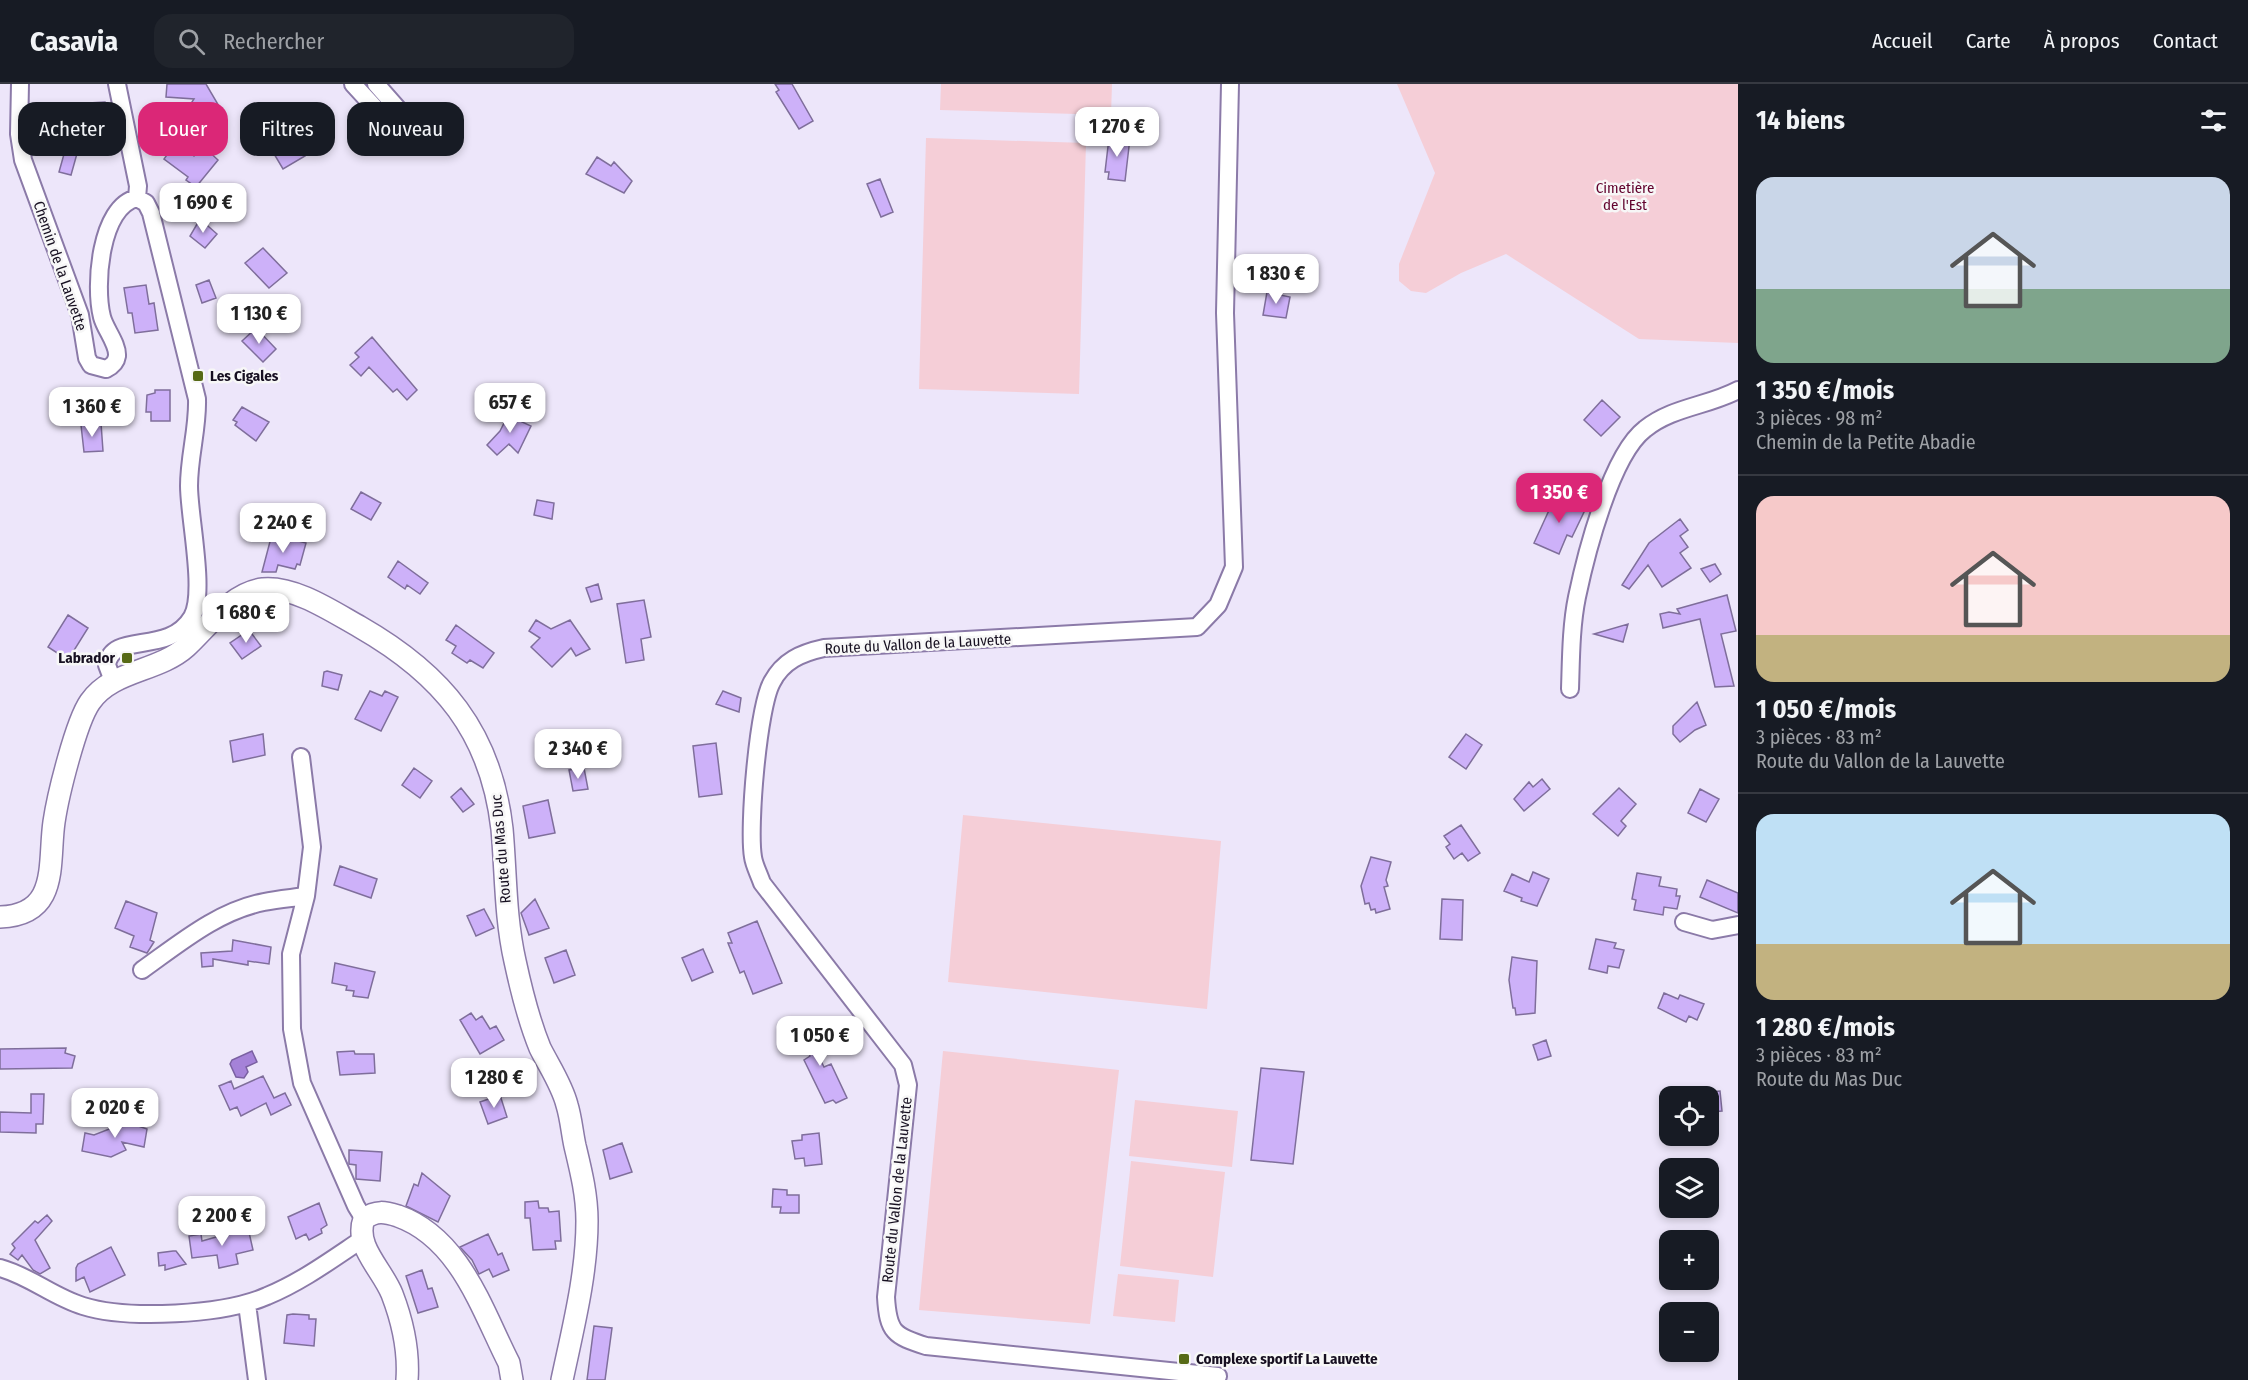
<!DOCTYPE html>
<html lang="fr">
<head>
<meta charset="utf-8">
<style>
  body { margin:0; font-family:"Fira Sans Condensed",sans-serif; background:#20242c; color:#f1f3f6; height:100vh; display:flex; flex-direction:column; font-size:22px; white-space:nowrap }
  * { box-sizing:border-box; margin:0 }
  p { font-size:20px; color:#9ea1a6 }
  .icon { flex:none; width:33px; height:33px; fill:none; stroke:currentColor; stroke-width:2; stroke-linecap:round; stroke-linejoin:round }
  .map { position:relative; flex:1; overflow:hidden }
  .panel { display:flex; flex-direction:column; background:#171b24; width:510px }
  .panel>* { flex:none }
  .guide { position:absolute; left:18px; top:18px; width:570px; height:54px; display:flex; gap:12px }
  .buttons { position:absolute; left:1659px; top:1002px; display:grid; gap:12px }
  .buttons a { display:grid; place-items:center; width:60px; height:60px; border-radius:12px; background:#171b24; box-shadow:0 3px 9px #0003; font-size:30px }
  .price { position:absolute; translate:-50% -51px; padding:0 14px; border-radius:12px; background:#fff; color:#222; font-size:20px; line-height:39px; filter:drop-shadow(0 2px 3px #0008) }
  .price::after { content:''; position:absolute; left:50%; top:36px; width:18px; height:14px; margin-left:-9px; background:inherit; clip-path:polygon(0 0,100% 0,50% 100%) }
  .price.selected { background:#db2777; color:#fff }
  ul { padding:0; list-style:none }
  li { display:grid; align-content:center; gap:12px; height:318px; padding:0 18px }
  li+li { border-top:2px solid #363941 }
  li span { display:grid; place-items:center; height:186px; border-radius:18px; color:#555 }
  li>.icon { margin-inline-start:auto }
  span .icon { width:108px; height:108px; fill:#fffc; stroke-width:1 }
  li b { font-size:26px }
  h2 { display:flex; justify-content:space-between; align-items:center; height:72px; padding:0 18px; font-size:26px }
  .tag { padding:0 21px; border-radius:18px; background:#171b24; box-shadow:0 3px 9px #0003; font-size:21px; line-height:54px }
  .tag.selected { background:#db2777; color:#fff }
  header { display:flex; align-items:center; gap:36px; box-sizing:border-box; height:84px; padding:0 30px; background:#171b24; border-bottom:2px solid #363941 }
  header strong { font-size:28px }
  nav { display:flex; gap:33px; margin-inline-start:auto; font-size:21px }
  .search { width:420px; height:54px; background:#20242c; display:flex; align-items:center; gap:15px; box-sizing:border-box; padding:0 21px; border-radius:18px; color:#9ea1a6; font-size:22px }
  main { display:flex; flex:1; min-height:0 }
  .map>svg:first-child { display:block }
</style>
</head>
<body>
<header>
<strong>Casavia</strong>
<div class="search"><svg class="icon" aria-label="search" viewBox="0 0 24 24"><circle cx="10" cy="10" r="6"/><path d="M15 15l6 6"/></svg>Rechercher</div>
<nav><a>Accueil</a><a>Carte</a><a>À propos</a><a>Contact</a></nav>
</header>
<main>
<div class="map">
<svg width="1738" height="1296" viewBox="0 0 1738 1296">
  <rect width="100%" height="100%" fill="#ede6fa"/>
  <path fill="#f5ced7" d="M941,0H1112L1111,31L940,26Z
    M1397,0H1738V259L1639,255L1506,170L1461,189L1426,209L1411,207L1399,197V180L1435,89Z
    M926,54L1086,59L1079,310L919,305Z
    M963,731L1221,757L1207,925L948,898Z
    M943,967L1119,986L1090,1240L919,1226Z
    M1135,1016L1238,1027L1232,1083L1129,1072Z
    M1131,1077L1225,1088L1213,1193L1120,1182Z
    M1118,1190L1179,1196L1175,1238L1113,1232Z"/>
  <path fill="#a582d8" stroke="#7a60a1" stroke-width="1.5" d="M252,967L257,978L246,983L248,988L244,994L236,993L230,980L232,976Z"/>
  <path fill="#cdb1f9" stroke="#7f6e9b" stroke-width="1.5" d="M167,0H206L223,29L212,46L186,27L194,15L166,13Z
    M775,0H792L813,37L799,45L776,8L779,6Z
    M105,18L110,49L91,51L89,19Z
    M285,40L305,72L283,85L264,53Z
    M1113,52L1130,54L1125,97L1108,95L1109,88H1105L1109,54Z
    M176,58L194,72L203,62L218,76L196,103L186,96L188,93L164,75Z
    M66,63L78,66L71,91L59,88Z
    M597,73L611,82L614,78L632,97L624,109L586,90Z
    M880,95L893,128L881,133L867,100Z
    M200,135L217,150L205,164L190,152Z
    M263,164L287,189L269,204L245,179Z
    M209,196L216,214L202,219L196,201Z
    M146,201L149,220L154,219L158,246L135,249L132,229H128L124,204Z
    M1267,208L1290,213L1286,234L1263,231Z
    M256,244L276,265L263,278L242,257Z
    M372,253L417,306L407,316L397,305L393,308L369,283L361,292L350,281L359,273L355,269Z
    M155,306H170V337H151V328H146L147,311L155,309Z
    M1602,316L1620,333L1601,352L1584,336Z
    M242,323L269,338L256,357L235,341L237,338L233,336Z
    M510,327L524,334L522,338L531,342L518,369L509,360L497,371L487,361L500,347Z
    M101,339L103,367L84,368L81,341Z
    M361,408L381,419L371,436L351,425Z
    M1556,411L1586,424L1572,453L1567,451L1559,470L1534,459Z
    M537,416L554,419L552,435L534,431Z
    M1680,435L1688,446L1680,452L1688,463L1680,469L1691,484L1662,503L1648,481L1629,505L1622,501L1649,459Z
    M272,450L306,459L300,481L297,480L295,485L278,481L276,488H262Z
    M398,477L428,499L420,510L407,501L405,505L388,493Z
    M1715,480L1721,490L1710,498L1701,485Z
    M598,500L602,515L591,518L586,504Z
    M1727,511L1736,547L1721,550L1734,602L1715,603L1700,535L1663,544L1660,530L1669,528L1680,530L1677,525Z
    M644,516L651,553L641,555L644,576L626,579L617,520Z
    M68,531L88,544L68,576L48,563Z
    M536,536L551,545L570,536L590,565L576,572L571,564L552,583L531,563L540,554L529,547Z
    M1628,540L1623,558L1594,550Z
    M456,541L494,569L483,584L470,576L467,579L452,569L456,562L446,556Z
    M249,546L261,562L242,575L230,559Z
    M327,587L342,591L338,606L322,602L324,588Z
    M370,607L382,612L385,607L398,613L381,647L355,635Z
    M723,607L741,614L739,628L716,620Z
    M1697,618L1706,641L1695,646L1680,658L1673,650V642Z
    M263,650L265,671L233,678L230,657Z
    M1466,650L1482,661L1466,685L1449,673Z
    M716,659L722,710L699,713L693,662Z
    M414,684L432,697L420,714L402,701Z
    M584,684L588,705L573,707L569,686Z
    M1542,695L1550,705L1524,727L1514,715L1529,698L1533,703Z
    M461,704L474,720L463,728L451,713Z
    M1619,704L1636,720L1621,737L1626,742L1618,752L1593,730Z
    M1700,705L1719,715L1706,738L1688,729Z
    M548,716L555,749L529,754L523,722Z
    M1461,741L1480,769L1468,777L1462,769L1454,775L1446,763L1450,760L1444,752Z
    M1371,773L1391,778L1386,796L1388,802L1384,803L1390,825L1376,829L1375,825L1371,826L1369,819L1365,820L1361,802Z
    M340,782L377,795L371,814L334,801Z
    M1533,788L1549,795L1537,822L1521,817L1522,814L1504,807L1512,790L1529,798Z
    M1637,789L1661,793L1659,802L1677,805L1676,812H1680L1677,825L1664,823L1663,831L1634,826L1636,816L1632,815Z
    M1707,796L1738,809V829L1700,813Z
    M535,815L549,844L529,851L521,829Z
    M1442,815L1463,816L1462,856L1440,855Z
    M126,817L157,829L150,856L154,858L147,869L130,863L134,852L115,844Z
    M484,825L494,844L476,852L467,832Z
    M757,837L782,899L753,910L744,887L740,889L728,859H732L728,849Z
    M1596,855L1616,859L1614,864L1624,866L1619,884L1608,882L1607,889L1589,885Z
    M233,856L271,863L269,880L248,877V881L213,875V882L202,883L201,869L232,867Z
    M703,865L713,888L692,897L682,874Z
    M566,866L575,891L554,899L545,874Z
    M1512,873L1537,877L1535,929L1516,931L1515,924H1513L1509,896Z
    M335,879L375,888L368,914L353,912L354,907L346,906L347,902L332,899Z
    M1664,909L1678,915L1680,911L1704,920L1697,936L1689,932L1686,938L1658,924Z
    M471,929L476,936L482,932L490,945L496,942L504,956L480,970L460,936Z
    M808,935L816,950L817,969L824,983L831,980L847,1014L836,1019L833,1016L825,1019L804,976L810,972L795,940Z
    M1546,956L1551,972L1538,976L1533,961Z
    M66,964L65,969L75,972L72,984L0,985V965Z
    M354,967L355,970H374L375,989L340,991L337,968Z
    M1261,984L1304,988L1293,1080L1251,1076Z
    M263,992L274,1014L285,1009L291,1021L271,1031L266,1019L241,1032L237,1023L230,1026L219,1002L231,997L234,1005Z
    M1720,1007L1722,1027L1708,1028V1008Z
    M31,1010H44L43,1040H36V1049L0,1048V1028L31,1029Z
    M500,1011L507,1033L488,1040L480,1018Z
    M135,1035L138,1042L147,1045L144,1063L122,1058L126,1066L111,1073L82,1067L85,1049L94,1051Z
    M819,1049L822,1080L805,1082L804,1074L795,1075L792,1057L802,1056V1051Z
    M622,1059L632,1088L610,1095L603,1066Z
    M349,1066L382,1068L380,1097L356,1095V1081L349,1080Z
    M422,1089L450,1112L438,1138L406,1122L414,1100L418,1102Z
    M773,1105L787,1106V1111H799V1129H780L781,1123H772Z
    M538,1117L539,1124H548L549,1128L559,1127L561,1157H555L556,1165L533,1166L530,1134H525V1118Z
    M319,1119L327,1141L321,1145L322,1149L309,1156L306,1150L296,1155L288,1133Z
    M47,1131L52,1137L35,1156L50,1184L40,1190L33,1186L22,1171L18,1176L10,1170L15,1164L12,1160L35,1137L38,1139Z
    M248,1144L253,1166L236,1170L238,1180L219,1184L217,1171L192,1174L189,1152L201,1150L202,1157Z
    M488,1150L498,1171L502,1169L509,1186L493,1193L489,1185L479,1190L472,1176L460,1163Z
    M111,1163L125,1191L90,1208L84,1193L76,1197V1184L78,1180Z
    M173,1167H176L186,1180L165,1186V1181L159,1182L158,1169Z
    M422,1186L428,1205L432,1204L438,1223L418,1229L406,1192Z
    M293,1230L309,1231V1235H316L314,1262L284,1259L287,1231Z
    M594,1242L612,1244L605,1296H587Z"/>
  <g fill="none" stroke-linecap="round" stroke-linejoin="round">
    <defs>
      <path id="minor" d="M20,0L19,50L23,76L80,231L87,274L91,281L106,285C112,282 116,279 117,272C118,260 105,245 102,233C94,202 100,122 137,114L146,119L151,129L197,315C198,344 189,372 189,402C189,433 206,509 192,533C168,573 112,546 107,581L113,597
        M117,0L138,102L137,114
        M353,0L376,25L391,51L405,52L410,48L406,34L376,0
        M1570,605C1571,575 1571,542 1577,513C1586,470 1611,371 1645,345C1672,323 1708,322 1738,306
        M301,673L312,763L306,812
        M1684,838L1712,846L1738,841
        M142,886C180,859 218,827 264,818C278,815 293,814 306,812L291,870L292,945L302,999L356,1122L364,1135
        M0,1184C30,1192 53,1213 83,1222C128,1236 224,1231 267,1212C301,1198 331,1176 361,1156
        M247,1220L257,1296
        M1218,1292L926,1262C894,1252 888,1248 886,1213L908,1001L903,981L762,799C759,790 754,781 753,773C748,744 758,623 772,598C783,577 801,569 824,564L1197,543L1218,521L1234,483L1225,229L1230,0"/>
      <path id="tertiary" d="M0,833C60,831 48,779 54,738C58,711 76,638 90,618C112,586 158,588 186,563C208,543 231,509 263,505C295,502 333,528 360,543C442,590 491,648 502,745C506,789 505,833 515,877C521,905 529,937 540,964C549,982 562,1001 567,1021C571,1034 572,1048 575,1062C581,1087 587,1111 587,1137C587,1190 573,1244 562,1296
        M407,1296C409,1268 402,1236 392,1210C382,1185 354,1162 364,1135C376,1126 385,1128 398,1132C460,1154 482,1226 509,1279L512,1296"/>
    </defs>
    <use href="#minor" stroke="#8b7aa8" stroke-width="20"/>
    <use href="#tertiary" stroke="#8b7aa8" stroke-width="24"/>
    <use href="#minor" stroke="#fff" stroke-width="16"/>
    <use href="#tertiary" stroke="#fff" stroke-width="21"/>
  </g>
  <g fill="#576a16" stroke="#f7f7f7" stroke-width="2">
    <rect x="192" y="286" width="12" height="12" rx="3"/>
    <rect x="121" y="568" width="12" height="12" rx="3"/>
    <rect x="1178" y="1269" width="12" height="12" rx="3"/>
  </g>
  <g text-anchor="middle" stroke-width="5" stroke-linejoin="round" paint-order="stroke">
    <g font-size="15" fill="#62032e" stroke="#f7f7f7">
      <text x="1625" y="109">Cimetière<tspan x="1625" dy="17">de l'Est</tspan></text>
    </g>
    <g font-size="15" fill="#171021" stroke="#f7f7f7">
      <text transform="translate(60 182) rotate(71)" y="5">Chemin de la Lauvette</text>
      <text transform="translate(918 560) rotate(-3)" y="5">Route du Vallon de la Lauvette</text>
      <text transform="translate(501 765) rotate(-95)" y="5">Route du Mas Duc</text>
      <text transform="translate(897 1106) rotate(-84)" y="5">Route du Vallon de la Lauvette</text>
    </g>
    <g font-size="15" font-weight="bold" fill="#171021" stroke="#f7f7f7" text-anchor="start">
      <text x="210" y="297">Les Cigales</text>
      <text x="115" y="579" text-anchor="end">Labrador</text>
      <text x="1196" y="1280">Complexe sportif La Lauvette</text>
    </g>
  </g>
</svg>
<div class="buttons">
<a><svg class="icon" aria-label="locate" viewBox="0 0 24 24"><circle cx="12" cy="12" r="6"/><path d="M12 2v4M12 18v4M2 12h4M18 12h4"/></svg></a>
<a><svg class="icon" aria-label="layers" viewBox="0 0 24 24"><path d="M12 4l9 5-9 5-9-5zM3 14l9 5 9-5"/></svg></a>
<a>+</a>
<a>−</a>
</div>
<b class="price" style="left:1117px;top:74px">1 270 €</b>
<b class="price" style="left:203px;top:150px">1 690 €</b>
<b class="price" style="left:1276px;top:221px">1 830 €</b>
<b class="price" style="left:259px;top:261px">1 130 €</b>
<b class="price" style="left:510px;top:350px">657 €</b>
<b class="price" style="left:92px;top:354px">1 360 €</b>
<b class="price selected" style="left:1559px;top:440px">1 350 €</b>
<b class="price" style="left:283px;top:470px">2 240 €</b>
<b class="price" style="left:246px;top:560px">1 680 €</b>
<b class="price" style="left:578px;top:696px">2 340 €</b>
<b class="price" style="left:820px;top:983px">1 050 €</b>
<b class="price" style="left:494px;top:1025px">1 280 €</b>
<b class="price" style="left:115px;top:1055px">2 020 €</b>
<b class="price" style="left:222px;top:1163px">2 200 €</b>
<div class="guide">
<a class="tag">Acheter</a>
<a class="tag selected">Louer</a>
<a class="tag">Filtres</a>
<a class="tag">Nouveau</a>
</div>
</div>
<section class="panel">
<h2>14 biens<svg class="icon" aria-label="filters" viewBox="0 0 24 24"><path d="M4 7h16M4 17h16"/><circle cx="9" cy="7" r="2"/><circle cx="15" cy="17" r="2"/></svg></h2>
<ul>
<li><span style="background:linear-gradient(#c9d6e8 60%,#7fa58c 0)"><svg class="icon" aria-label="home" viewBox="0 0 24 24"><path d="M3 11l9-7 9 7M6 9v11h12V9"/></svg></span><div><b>1 350 €/mois</b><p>3 pièces · 98 m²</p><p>Chemin de la Petite Abadie</p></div></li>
<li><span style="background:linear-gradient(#f6c9c9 75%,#c2b280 0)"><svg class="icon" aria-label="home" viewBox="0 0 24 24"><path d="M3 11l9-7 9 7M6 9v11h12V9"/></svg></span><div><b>1 050 €/mois</b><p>3 pièces · 83 m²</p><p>Route du Vallon de la Lauvette</p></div></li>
<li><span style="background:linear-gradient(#bfe0f5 70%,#c2b280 0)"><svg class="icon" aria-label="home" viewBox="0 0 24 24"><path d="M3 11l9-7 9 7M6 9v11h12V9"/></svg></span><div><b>1 280 €/mois</b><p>3 pièces · 83 m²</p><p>Route du Mas Duc</p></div></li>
</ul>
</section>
</main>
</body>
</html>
